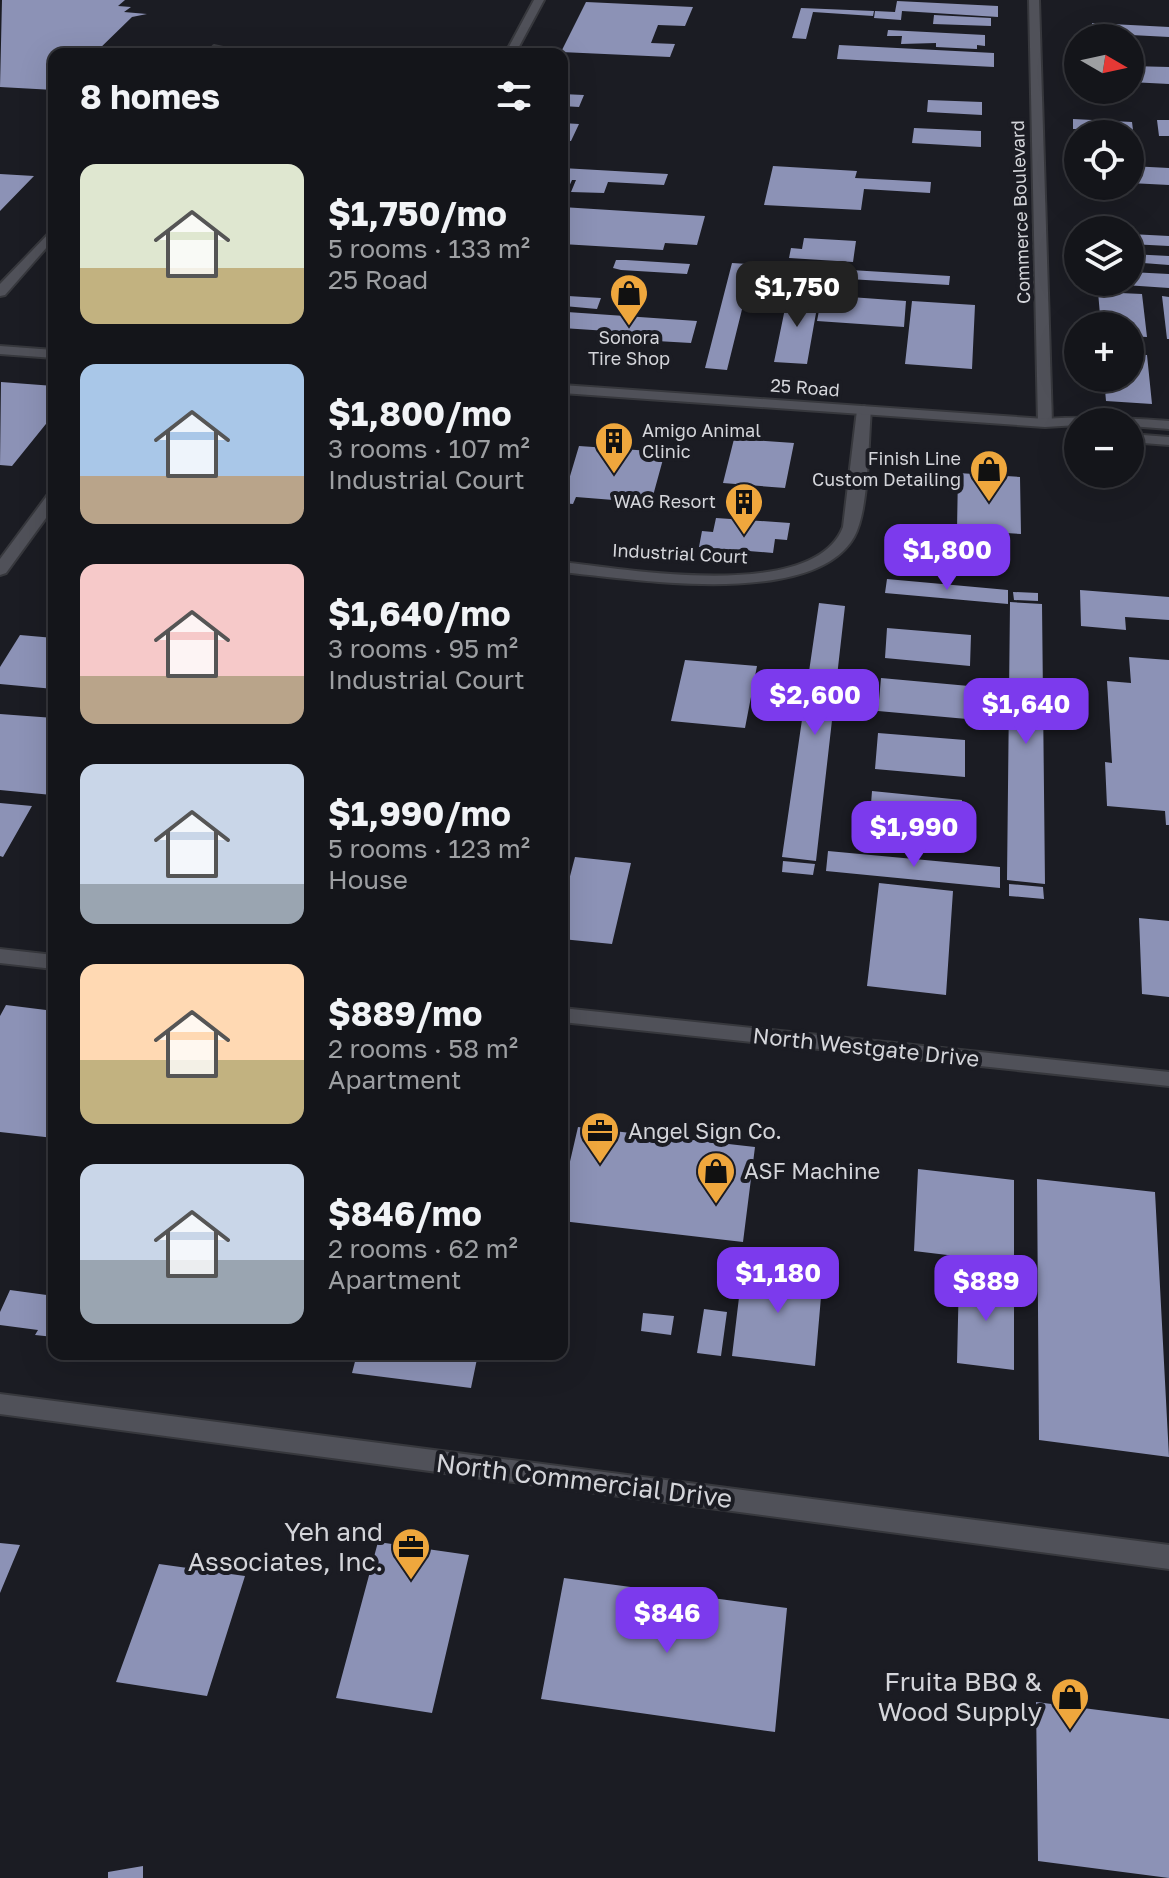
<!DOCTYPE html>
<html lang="en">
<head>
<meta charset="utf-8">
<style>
  body { margin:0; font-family:"Golos Text",sans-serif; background:#1d1e23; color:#f1f3f6; height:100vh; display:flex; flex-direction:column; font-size:30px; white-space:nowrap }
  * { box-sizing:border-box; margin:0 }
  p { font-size:26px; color:#9d9fa2 }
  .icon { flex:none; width:44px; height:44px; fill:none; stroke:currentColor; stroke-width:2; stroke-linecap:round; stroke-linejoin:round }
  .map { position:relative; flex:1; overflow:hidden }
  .panel { position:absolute; left:48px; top:48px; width:520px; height:1312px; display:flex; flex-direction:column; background:#14151a; border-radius:16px; box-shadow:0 8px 32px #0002,0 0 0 2px #333439 }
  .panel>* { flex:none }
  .needle { width:52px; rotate:99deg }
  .controls { position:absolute; left:1064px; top:24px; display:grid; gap:16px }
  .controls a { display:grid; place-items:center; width:80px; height:80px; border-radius:50%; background:#14151a; box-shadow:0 8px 32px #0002,0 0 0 2px #333439; font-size:40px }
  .price { position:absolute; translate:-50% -68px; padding:0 18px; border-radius:16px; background:#7c3aed; color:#fff; font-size:26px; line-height:52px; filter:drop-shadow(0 2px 4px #0008) }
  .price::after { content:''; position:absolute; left:50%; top:48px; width:24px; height:18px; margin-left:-12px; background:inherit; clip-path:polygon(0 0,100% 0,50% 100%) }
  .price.current { background:#222; color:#fff }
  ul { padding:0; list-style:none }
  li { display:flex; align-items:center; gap:24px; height:200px; padding:0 32px }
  li span { display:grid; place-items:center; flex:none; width:224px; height:160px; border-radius:16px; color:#555 }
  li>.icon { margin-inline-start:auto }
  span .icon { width:96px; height:96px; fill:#fffc; stroke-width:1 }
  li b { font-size:34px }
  h2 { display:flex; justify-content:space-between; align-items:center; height:96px; padding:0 32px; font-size:34px }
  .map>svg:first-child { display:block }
</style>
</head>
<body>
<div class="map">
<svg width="1169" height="1878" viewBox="0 0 1169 1878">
  <rect width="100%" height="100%" fill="#1b1c23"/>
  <path fill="#8c92b6" d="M2,0H125L118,6L131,7L124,12L147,14L132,17L94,54H54V90L0,87Z
    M897,1L998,6V17L902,11L901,20L874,18L875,11L895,12Z
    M586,2L693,7L685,26L658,25L651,43L675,44L670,57L561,52Z
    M801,8L874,11L873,16L813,12L806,39L792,38Z
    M934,15L991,18V26L933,24Z
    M1092,23L1169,27V37L1093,33Z
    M888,30L985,35V46L977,45V49L936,47V43L901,44L902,36H887Z
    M839,45L994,53V67L837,59Z
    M1130,66L1169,67V84L1130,82Z
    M562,94L584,95L579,107L562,106Z
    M928,100L982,102V115L927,112Z
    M1073,119L1132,122L1134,138H1130V134H1088V129H1073Z
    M1157,120H1169V136H1159Z
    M562,123L579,124L571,141H562Z
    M914,128L981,131V147L912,143Z
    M773,166L857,171L855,178L931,182L930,193L864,189L861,210L764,205Z
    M1130,166L1169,168V185L1130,183Z
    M562,168L668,174L664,185L608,182L604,193L571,192L576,180H572L567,191H562Z
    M0,174L34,176L0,211Z
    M562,207L705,216L697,245L665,243L663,250L562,244Z
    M1130,234L1169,236V246L1130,244Z
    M804,238L856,241L853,262L789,258L791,248L802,249Z
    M1130,254L1169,256V265L1130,262Z
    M616,260H626L690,264L687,274L621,270L613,268Z
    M732,263L778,266L776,274L751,273L727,370L705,368Z
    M784,266L950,276L949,285L782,275Z
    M1130,272L1169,274V288L1110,284L1130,282Z
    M1098,292L1142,294L1147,337L1130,336V326H1101Z
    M788,294L819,296L807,364L774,362Z
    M822,295L906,301L904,327L817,321Z
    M568,296L601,298L597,309L564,306Z
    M1162,296L1169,297V339H1167Z
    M912,301L975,305L972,369L905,364Z
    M567,312L697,321L691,343L605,338L608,331L562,328Z
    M1130,354L1147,355L1152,404L1106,401L1104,378H1130Z
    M1,382L54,386V414L12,466L0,465Z
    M734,439L794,443L785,488L723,483Z
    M579,446L665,452L651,503L576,497L573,504L562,503Z
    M958,473L1020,477L1021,534L957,530Z
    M716,518L790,523L787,540L775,539L773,553L699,547L702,531L713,532Z
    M887,579L1008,590V604L885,593Z
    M1080,590L1169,597V620L1125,617L1126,630L1081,626Z
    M1013,592L1038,593V601L1014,600Z
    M1010,602L1042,604L1045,884L1007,880Z
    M819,603L845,606L816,861L782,857Z
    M887,628L971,635L970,666L885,658Z
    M20,635L54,638V689L0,684V667Z
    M1129,657L1169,660V825H1166L1165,811L1107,806L1105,762L1112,763L1107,681L1131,683Z
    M685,660L757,666L745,728L671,721Z
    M881,678L969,686L967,719L878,711Z
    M0,714L54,718L52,795L0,790Z
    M878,733L965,740V777L875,769Z
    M872,791L962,800L961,837L869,829Z
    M0,803L32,806L3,857L0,856Z
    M828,851L1000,867V888L826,871Z
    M575,857L631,863L612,944L562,939V907Z
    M783,861L815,864L813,875L782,872Z
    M879,883L953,891L946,995L867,986Z
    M1009,884L1043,887L1044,899L1009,896Z
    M1139,918L1169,921V997L1142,994Z
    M6,1005L54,1011V1138L0,1132V1016Z
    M578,1127L755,1147L743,1242L562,1221V1196Z
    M918,1169L1014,1180V1263L914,1251Z
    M1037,1179L1155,1192L1169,1457L1039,1440Z
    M743,1264L823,1274L815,1366L732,1356Z
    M959,1276L1014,1282V1370L957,1363Z
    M10,1290L54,1296V1337L35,1335L38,1330L0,1325V1312Z
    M704,1309L727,1312L721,1356L697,1353Z
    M643,1313L674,1316L671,1335L641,1331Z
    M357,1354H478L471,1388L352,1373Z
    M378,1542L469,1555L432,1713L336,1698Z
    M0,1543L20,1545L0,1593Z
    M159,1564L245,1576L207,1696L116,1682Z
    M564,1578L787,1608L775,1732L541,1699Z
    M1036,1702L1169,1719V1878L1038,1861Z
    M143,1866V1878H108V1872Z"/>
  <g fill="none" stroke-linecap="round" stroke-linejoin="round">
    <defs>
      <path id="street" d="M534,0H544L515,54H505Z
        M1029,0H1039L1052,423L1045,427L1038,423Z
        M214,46L223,48L218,54H208Z
        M54,228V239L5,295L0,296V284Z
        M864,406L871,410C868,442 869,511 854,537C813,609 632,579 562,572V562C625,569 814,603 843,527L857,410Z
        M54,491V507L6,573L0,575V559L49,493Z
        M0,949L54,955V969L0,963Z
        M562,1008L1169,1072V1086L562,1022Z
        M0,1394L1169,1545V1569L0,1414Z"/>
      <path id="secondary" d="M0,346L54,350V358L0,354Z
        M562,385L1045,419C1087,416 1127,418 1169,421V429L1130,426V422H1078V425L1045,427L562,393Z
        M1130,434L1169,437V445L1130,442Z"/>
    </defs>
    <use href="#street" stroke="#37383d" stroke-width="4"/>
    <use href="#secondary" stroke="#37383d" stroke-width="4"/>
    <use href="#street" fill="#505159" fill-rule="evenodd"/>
    <use href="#secondary" fill="#505159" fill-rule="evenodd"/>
  </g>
  <defs>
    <symbol id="shop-pin" viewBox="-11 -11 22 30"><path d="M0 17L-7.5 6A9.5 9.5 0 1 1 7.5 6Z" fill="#efa73d" stroke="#1b1c23"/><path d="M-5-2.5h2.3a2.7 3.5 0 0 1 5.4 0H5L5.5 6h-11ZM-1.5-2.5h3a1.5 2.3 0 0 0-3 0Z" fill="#111"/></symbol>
    <symbol id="building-pin" viewBox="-11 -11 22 30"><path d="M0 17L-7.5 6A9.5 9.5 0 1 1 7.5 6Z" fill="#efa73d" stroke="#1b1c23"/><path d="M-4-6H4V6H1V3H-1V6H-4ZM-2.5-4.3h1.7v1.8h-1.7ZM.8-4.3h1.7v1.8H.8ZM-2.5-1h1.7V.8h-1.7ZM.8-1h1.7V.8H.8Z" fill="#111"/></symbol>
    <symbol id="office-pin" viewBox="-11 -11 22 30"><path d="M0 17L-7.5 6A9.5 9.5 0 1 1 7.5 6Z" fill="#efa73d" stroke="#1b1c23"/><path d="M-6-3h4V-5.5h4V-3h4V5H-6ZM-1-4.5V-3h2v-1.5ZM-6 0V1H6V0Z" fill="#111"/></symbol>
  </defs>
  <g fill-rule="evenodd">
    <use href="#shop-pin" x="607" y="271" width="44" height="60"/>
    <use href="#building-pin" x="592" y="419" width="44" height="60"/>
    <use href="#shop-pin" x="967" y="447" width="44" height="60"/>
    <use href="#building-pin" x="722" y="480" width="44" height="60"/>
    <use href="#office-pin" x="578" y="1109" width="44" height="60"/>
    <use href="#shop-pin" x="694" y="1149" width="44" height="60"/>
    <use href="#office-pin" x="389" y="1525" width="44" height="60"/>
    <use href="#shop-pin" x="1048" y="1675" width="44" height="60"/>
  </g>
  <g text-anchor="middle" stroke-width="8" stroke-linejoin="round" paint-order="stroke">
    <g font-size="18" fill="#d4d5da" stroke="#1b1c23">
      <text transform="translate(1021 212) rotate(-92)" y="6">Commerce Boulevard</text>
      <text transform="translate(805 388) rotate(4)" y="6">25 Road</text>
      <text transform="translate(680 554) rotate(3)" y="6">Industrial Court</text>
    </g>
    <g font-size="18" fill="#d4d5da" stroke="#1b1c23" text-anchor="end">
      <text x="629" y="344" text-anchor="middle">Sonora<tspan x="629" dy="21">Tire Shop</tspan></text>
      <text x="642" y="437" text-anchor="start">Amigo Animal<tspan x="642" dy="21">Clinic</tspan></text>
      <text x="961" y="465">Finish Line<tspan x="961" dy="21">Custom Detailing</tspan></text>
      <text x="716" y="508">WAG Resort</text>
    </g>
    <g font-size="22" fill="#d4d5da" stroke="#1b1c23">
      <text transform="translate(866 1047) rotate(6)" y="8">North Westgate Drive</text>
    </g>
    <g font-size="22" fill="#d4d5da" stroke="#1b1c23" text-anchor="start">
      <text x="628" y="1139">Angel Sign Co.</text>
      <text x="744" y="1179">ASF Machine</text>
    </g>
    <g font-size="26" fill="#d4d5da" stroke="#1b1c23">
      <text transform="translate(584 1481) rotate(7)" y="9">North Commercial Drive</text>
    </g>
    <g font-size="26" fill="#d4d5da" stroke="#1b1c23" text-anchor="end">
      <text x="383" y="1541">Yeh and<tspan x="383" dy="30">Associates, Inc.</tspan></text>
      <text x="1042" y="1691">Fruita BBQ &amp;<tspan x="1042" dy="30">Wood Supply</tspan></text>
    </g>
  </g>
</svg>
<div class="controls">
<a><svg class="needle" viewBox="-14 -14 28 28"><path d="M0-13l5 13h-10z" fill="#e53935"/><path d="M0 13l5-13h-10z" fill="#9d9fa2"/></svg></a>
<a><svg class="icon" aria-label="locate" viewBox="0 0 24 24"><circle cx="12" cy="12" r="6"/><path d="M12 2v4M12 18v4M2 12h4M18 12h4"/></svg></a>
<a><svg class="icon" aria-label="layers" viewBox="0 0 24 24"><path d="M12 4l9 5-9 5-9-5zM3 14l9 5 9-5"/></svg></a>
<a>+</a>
<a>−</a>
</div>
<b class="price current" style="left:797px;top:329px">$1,750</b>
<b class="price" style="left:947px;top:592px">$1,800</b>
<b class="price" style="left:815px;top:737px">$2,600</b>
<b class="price" style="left:1026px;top:746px">$1,640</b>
<b class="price" style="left:914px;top:869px">$1,990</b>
<b class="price" style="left:778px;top:1315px">$1,180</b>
<b class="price" style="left:986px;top:1323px">$889</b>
<b class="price" style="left:667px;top:1655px">$846</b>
<section class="panel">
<h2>8 homes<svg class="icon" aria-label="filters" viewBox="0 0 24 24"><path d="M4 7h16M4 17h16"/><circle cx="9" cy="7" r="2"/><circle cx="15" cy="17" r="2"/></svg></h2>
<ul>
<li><span style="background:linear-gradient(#dfe7d0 65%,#c2b280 0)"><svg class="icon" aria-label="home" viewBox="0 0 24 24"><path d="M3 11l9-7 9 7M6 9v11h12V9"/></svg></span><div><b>$1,750/mo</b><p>5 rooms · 133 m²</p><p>25 Road</p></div></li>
<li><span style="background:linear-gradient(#a9c7e8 70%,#b9a48a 0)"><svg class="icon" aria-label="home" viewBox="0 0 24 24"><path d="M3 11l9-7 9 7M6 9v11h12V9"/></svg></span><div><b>$1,800/mo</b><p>3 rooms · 107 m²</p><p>Industrial Court</p></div></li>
<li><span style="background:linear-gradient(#f6c9c9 70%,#b9a48a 0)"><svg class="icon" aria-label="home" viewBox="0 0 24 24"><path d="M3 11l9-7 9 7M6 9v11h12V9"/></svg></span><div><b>$1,640/mo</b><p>3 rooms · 95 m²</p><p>Industrial Court</p></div></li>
<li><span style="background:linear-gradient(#c9d6e8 75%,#9aa5b1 0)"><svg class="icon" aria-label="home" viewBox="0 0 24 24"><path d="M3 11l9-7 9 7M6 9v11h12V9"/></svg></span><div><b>$1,990/mo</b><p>5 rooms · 123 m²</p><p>House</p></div></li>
<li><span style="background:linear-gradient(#ffd9b3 60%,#c2b280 0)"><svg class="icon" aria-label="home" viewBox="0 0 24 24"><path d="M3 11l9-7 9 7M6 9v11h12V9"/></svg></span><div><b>$889/mo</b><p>2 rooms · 58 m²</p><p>Apartment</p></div></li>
<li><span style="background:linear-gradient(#c9d6e8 60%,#9aa5b1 0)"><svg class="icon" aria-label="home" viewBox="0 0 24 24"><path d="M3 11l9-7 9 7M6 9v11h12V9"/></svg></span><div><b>$846/mo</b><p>2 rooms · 62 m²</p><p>Apartment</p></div></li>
</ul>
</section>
</div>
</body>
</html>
